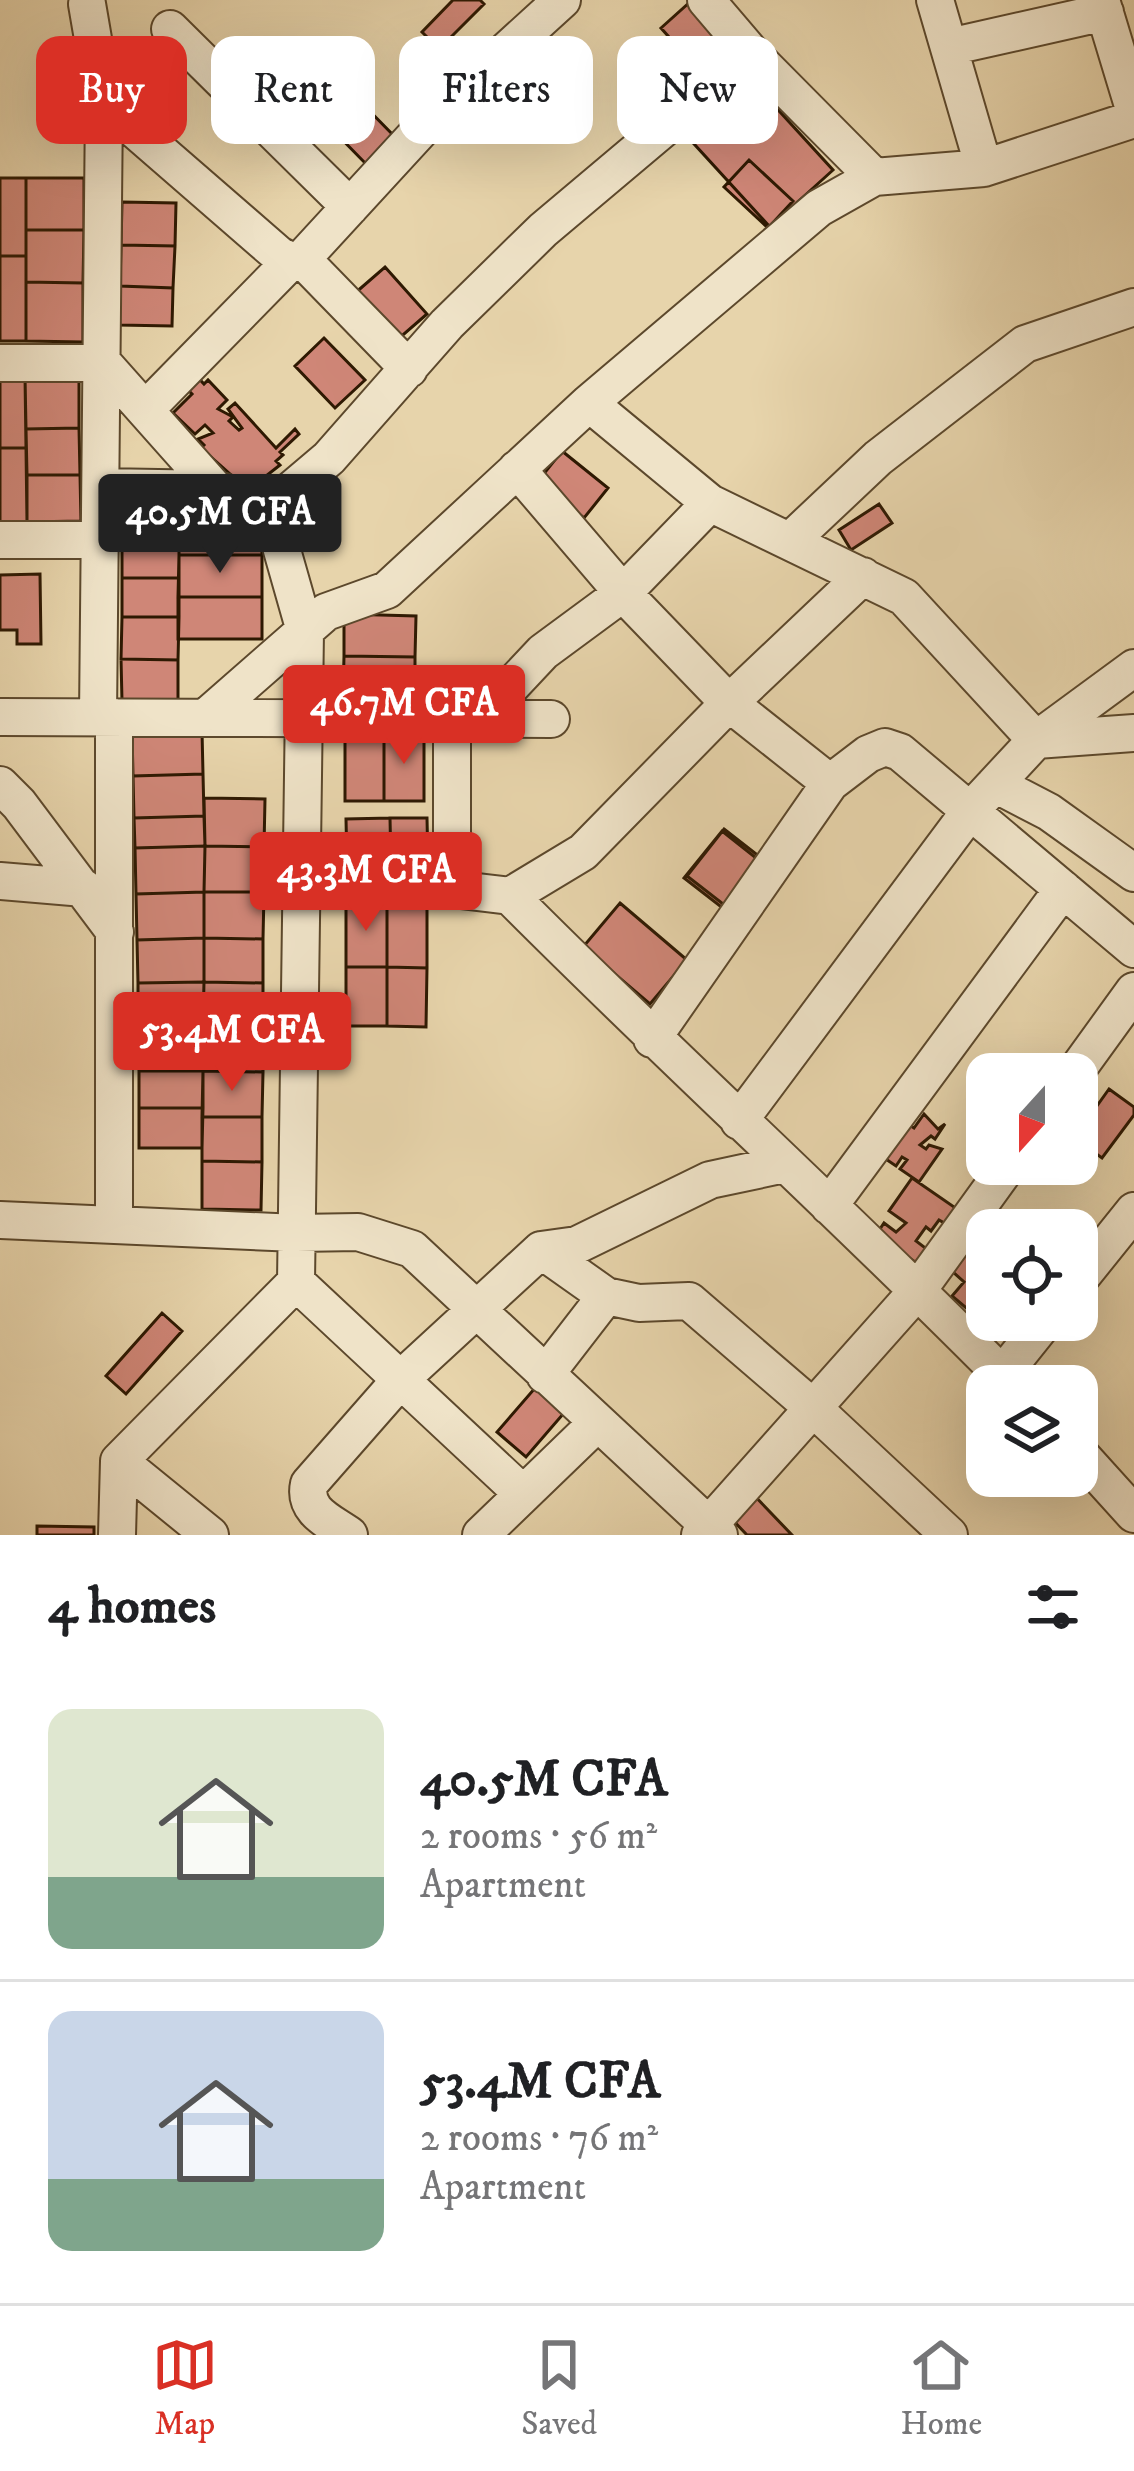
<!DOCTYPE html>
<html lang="en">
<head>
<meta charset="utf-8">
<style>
  body { margin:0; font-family:"IM FELL DW Pica",serif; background:#f6f6f6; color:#202124; height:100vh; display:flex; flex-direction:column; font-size:45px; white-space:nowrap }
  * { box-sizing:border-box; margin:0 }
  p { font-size:39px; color:#757577 }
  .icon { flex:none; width:66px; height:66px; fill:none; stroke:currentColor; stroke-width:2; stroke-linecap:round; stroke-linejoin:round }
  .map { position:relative; height:1535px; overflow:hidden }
  .side { display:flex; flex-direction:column; background:#fff; flex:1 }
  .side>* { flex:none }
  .guide { position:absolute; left:36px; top:36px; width:1062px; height:108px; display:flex; gap:24px }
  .needle { width:78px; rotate:201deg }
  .buttons { position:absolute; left:966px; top:1053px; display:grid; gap:24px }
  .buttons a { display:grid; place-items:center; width:132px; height:132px; border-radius:24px; background:#fff; box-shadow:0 12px 48px #0002; font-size:60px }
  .price { position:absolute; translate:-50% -102px; padding:0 27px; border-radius:12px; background:#d93025; color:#fff; font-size:39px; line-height:78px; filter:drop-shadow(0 3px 6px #0008) }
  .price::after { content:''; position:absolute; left:50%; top:72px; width:36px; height:27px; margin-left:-18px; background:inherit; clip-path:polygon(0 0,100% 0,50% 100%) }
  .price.selected { background:#222; color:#fff }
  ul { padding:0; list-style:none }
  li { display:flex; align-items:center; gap:36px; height:300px; padding:0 48px }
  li+li { border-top:3px solid #e0e0e0 }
  li span { display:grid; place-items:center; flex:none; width:336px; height:240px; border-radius:24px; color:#555 }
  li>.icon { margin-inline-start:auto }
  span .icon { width:144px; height:144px; fill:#fffc; stroke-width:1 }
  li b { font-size:51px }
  h2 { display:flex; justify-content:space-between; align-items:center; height:144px; padding:0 48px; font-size:51px }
  .pill { padding:0 42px; border-radius:24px; background:#fff; box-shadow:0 12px 48px #0002; font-size:42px; line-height:108px }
  .pill.selected { background:#d93025; color:#fff }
  .tab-bar { display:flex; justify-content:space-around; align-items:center; height:168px; border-top:3px solid #e0e0e0; background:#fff; font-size:33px; color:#757577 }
  .tab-bar a { display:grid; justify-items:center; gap:6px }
  .tab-bar .selected { color:#d93025 }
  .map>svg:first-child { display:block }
</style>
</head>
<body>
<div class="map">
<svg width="1134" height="1535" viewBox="0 0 1134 1535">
  <rect width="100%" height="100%" fill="#e7d4ab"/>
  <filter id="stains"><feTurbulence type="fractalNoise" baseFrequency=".00167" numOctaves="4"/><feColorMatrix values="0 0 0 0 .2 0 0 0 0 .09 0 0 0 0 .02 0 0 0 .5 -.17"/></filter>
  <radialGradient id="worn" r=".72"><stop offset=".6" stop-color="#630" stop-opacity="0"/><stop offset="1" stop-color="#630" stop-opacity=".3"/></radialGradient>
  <path fill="#cf8677" stroke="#2e1902" stroke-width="3" d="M453,0H480L484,4L439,49L422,32Z
    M690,2L729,47L700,72L661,28Z
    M748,77L833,170L770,227L685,134Z
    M351,92L396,138L367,165L323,120Z
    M749,160L793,201L768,228L724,187Z
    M0,178H26V256H0Z
    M26,178H84V230H26Z
    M122,202L176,203L175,246L121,245Z
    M26,230H84L83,283L26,282Z
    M121,245L175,246L173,288L120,286Z
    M0,256H26V341H0Z
    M385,267L427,314L396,341L354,294Z
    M26,282L83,283V342L26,341Z
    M120,286L173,288L172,326L119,325Z
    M324,338L365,380L335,408L295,366Z
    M190,369L204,384L208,380L227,400L218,409L233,417L229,421L239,430L242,428L228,409L235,403L276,448L295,429L299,434L280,452L283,455L276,461L280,465L248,490L201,448L204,445L198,439L213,433L205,425L195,434L173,413L192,394L183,385Z
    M79,375V428L26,429L25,376Z
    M0,376H25L26,448H0Z
    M79,428L80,475H27L26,429Z
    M0,448H26L27,522H0Z
    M562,451L608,488L584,518L538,481Z
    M27,475H80L81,521L27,522Z
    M122,490L179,491V535L122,534Z
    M879,504L892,523L851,550L839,530Z
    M179,512L261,513L262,555H179Z
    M122,534L179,535V578H122Z
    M179,555H262V597H178Z
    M40,574L41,644H17V630H0V575Z
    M122,578H179V617H122Z
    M178,597H262V639H178Z
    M344,614L416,616L415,657L344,656Z
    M122,617H179L178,660L121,659Z
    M344,656L415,657V699L343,698Z
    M121,659L178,660V701H122Z
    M202,731L203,774L133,776L132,732Z
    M345,733H384V801H345Z
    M384,733H424V801H384Z
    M203,774L204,816L134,818L133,776Z
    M204,798L265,799L264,847L205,846Z
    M204,816L205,846L135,848L134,818Z
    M390,818L391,865L347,866L346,819Z
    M390,818H427L428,865H391Z
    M724,829L769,864L732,911L687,876Z
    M722,831L766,866L729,913L684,878Z
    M205,846L204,892L136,894L135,848Z
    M205,846L264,847V892H204Z
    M204,892V938L137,940L136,894Z
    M204,892H264L263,939L204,938Z
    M346,902H387V967H346Z
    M387,902H427V968L387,967Z
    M620,903L687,960L650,1004L583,947Z
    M204,938V982L138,983L137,940Z
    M204,938L263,939V983L204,982Z
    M346,967H387V1026H346Z
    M387,967L427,968L426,1027L387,1026Z
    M204,982L203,1026H138V983Z
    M204,982L263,983V1027L203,1026Z
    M138,1026H203V1071H139Z
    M203,1026L263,1027V1072L203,1071Z
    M139,1071H203V1108H139Z
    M203,1071L263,1072L262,1117H202Z
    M1109,1089L1134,1107V1115L1102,1158L1077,1140V1134Z
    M139,1108H203L202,1148H139Z
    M924,1114L938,1129L945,1124L935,1139L931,1136L920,1145L926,1149L929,1145L942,1149L919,1182L900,1169L907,1160L902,1157L896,1166L877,1153L900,1119L914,1128Z
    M202,1117H262V1162L202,1161Z
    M202,1161L262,1162L261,1210L202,1209Z
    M912,1178L957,1209L946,1224L939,1220L931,1231L926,1227L916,1241L928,1250L918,1264L876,1235L884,1223L896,1232L906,1223L889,1211Z
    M978,1224L987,1232V1259L982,1255L975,1264L987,1275V1294L971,1312L952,1296L964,1282L943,1263Z
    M162,1313L182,1331L126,1394L106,1376Z
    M535,1388L564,1413L526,1457L497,1432Z
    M750,1491L792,1535H747L726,1513Z
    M37,1526L94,1527V1535H37Z"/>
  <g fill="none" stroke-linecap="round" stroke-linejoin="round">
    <defs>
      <path id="minor" d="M706,0L752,54L874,177
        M935,0L984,168
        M1101,0L1134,109
        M87,4L104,103L98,717
        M170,29L350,207
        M949,47L1105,12
        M104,103L279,255L291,261L302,259L409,369
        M302,259L427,123L562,0
        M0,363H103L215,489
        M589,403L710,503L904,597L1036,740
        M145,410L291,261
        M517,469L623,593L710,503
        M101,487L215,489L270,508
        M270,508L329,458L447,324L543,230L752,54
        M0,540H100
        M790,541L878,458L1025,344L1134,307
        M0,717L551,719
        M114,717V1224
        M206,717L326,612L387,590L589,403L819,208L874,177L984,168L1134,119
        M480,719L543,652L623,593L729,703L863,576
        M1036,740L1134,733
        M995,784L1049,812L1134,873
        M0,785L19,804L115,932
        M0,881L84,888
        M300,886L452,889L510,896L583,852L729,703L830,783
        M452,889V718
        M510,896C675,1062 849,1219 1013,1386
        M652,1039L830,783L868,754L885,747L900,752L1134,949
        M1074,1074L1134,991
        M739,1121L970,811L1036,740L1134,668
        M829,1206L1063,889
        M0,1220L297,1233L358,1232L412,1249L719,1535
        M541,1250L606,1296L639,1303L689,1301L812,1407L949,1535
        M296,1282L523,1494
        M1077,1282L1134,1211
        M545,1375L606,1296
        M1002,1375L1046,1320
        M1077,1451L1134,1514
        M119,1461L210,1535
        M117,1535L119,1461L296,1282L305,631L270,508
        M349,1535C329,1521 303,1511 309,1484L402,1378L541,1250L577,1245L710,1180L785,1164
        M481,1535L597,1423
        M700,1535L918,1290L1009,1164"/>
    </defs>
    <use href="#minor" stroke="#5c482c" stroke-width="40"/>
    <use href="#minor" stroke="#efe3c8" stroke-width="36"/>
  </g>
  <rect width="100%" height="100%" filter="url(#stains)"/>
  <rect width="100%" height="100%" fill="url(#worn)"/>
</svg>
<div class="buttons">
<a><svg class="needle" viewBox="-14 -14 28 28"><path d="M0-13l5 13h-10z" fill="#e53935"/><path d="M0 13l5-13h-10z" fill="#757577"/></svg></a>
<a><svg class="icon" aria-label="locate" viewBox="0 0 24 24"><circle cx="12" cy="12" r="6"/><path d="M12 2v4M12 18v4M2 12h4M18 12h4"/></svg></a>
<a><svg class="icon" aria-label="layers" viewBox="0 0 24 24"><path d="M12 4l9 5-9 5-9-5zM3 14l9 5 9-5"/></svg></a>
</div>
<b class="price selected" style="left:220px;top:576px">40.5M CFA</b>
<b class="price" style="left:404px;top:767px">46.7M CFA</b>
<b class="price" style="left:366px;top:934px">43.3M CFA</b>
<b class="price" style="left:232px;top:1094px">53.4M CFA</b>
<div class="guide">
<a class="pill selected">Buy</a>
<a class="pill">Rent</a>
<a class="pill">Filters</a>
<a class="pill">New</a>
</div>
</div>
<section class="side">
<h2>4 homes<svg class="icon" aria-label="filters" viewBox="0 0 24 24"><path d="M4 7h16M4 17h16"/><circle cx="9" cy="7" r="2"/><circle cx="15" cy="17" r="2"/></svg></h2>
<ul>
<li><span style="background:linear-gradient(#dfe7d0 70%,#7fa58c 0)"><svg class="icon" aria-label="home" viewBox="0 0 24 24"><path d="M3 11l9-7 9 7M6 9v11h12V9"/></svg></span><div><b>40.5M CFA</b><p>2 rooms · 56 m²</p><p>Apartment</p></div></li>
<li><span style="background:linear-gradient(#c9d6e8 70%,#7fa58c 0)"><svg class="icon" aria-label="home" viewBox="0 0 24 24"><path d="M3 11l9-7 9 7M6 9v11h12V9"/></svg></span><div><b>53.4M CFA</b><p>2 rooms · 76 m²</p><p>Apartment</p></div></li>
</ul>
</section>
<nav class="tab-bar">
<a class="selected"><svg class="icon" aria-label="map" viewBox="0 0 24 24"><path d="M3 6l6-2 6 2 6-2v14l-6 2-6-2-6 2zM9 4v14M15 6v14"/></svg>Map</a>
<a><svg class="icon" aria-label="saved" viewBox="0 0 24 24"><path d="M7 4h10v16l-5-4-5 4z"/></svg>Saved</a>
<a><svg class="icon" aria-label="home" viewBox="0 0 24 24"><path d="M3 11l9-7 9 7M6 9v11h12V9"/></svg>Home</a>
</nav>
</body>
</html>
